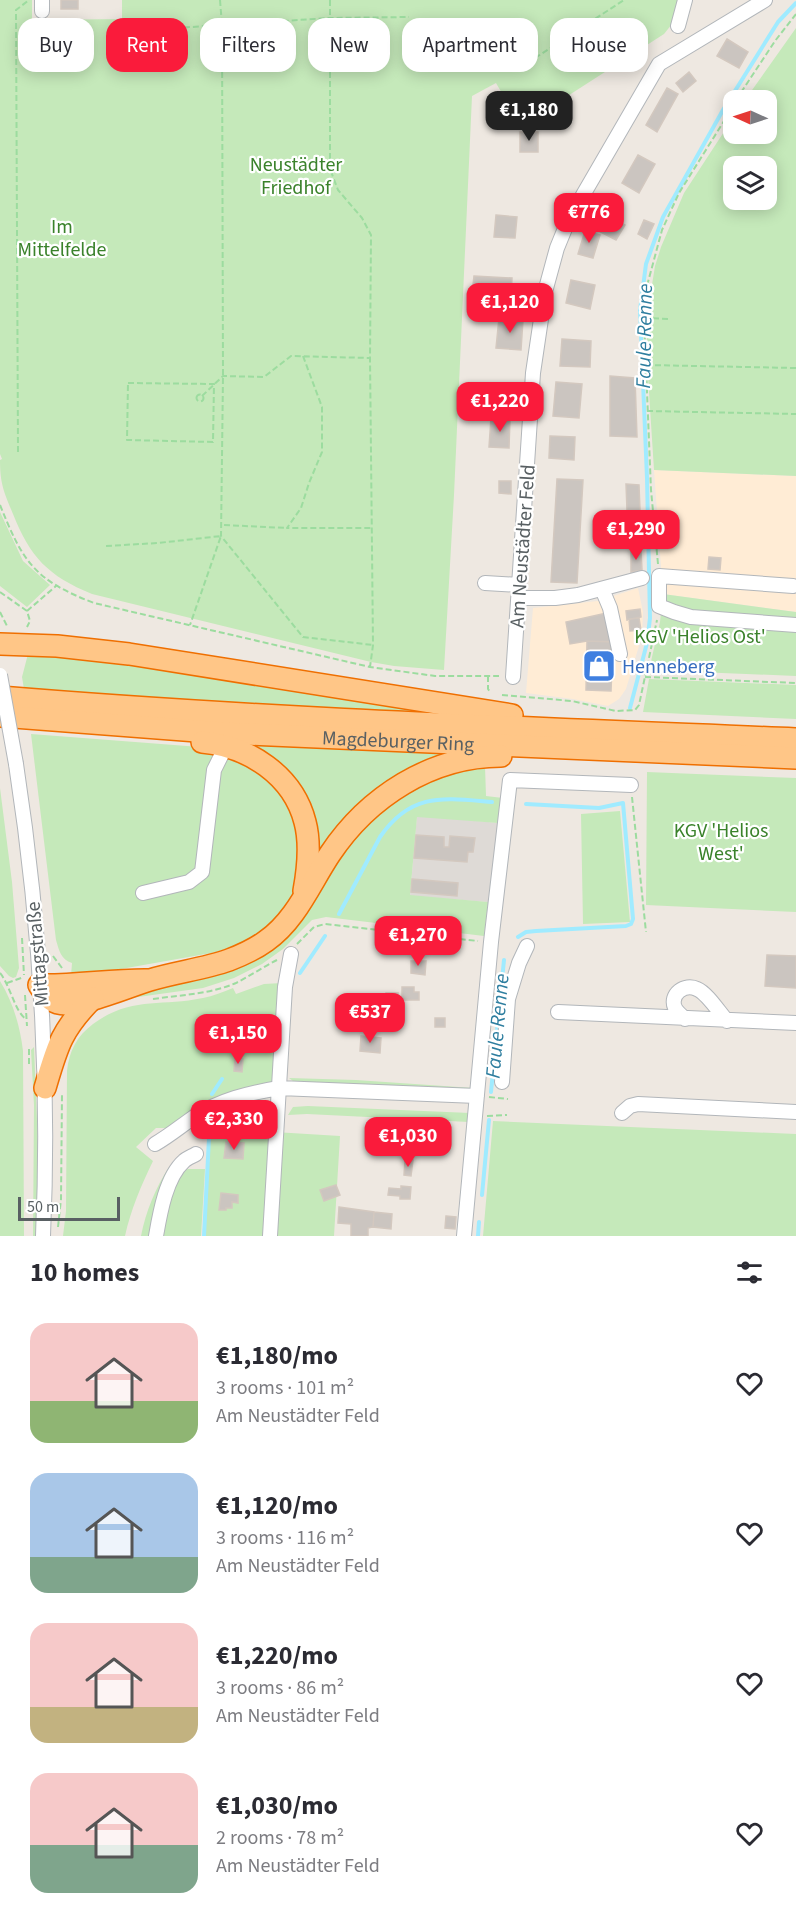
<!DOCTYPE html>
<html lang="en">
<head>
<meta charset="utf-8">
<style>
  body { margin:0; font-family:"Source Sans 3",sans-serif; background:#f7f7f7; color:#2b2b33; height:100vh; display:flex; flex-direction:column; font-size:22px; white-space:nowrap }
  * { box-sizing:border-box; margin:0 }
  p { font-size:20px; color:#7c7c81 }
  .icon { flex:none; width:33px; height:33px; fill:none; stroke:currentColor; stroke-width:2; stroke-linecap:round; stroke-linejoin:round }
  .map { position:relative; height:1236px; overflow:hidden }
  .details { display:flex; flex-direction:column; background:#fff; flex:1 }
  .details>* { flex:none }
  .hud { position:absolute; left:18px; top:18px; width:760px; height:54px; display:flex; gap:12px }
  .needle { width:39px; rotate:273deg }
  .fabs { position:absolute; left:723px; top:90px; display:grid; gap:12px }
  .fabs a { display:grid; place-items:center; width:54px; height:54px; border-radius:12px; background:#fff; box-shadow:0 3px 15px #0003; font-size:30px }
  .scale { position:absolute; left:18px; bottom:15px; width:102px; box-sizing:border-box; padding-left:6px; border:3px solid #596063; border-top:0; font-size:16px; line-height:21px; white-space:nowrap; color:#596063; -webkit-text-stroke:4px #fff; paint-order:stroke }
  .price { position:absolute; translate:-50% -51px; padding:0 14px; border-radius:12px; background:#fa1b3b; color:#fff; font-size:20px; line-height:39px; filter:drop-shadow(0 2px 3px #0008) }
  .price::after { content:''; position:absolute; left:50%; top:36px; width:18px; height:14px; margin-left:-9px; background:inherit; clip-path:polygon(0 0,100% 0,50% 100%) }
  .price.selected { background:#222; color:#fff }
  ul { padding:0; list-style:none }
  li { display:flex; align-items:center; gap:18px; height:150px; padding:0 30px }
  li span { display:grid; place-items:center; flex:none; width:168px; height:120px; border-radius:18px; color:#555 }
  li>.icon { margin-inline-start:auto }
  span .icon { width:72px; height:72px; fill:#fffc; stroke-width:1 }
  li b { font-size:26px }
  h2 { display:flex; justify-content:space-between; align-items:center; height:72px; padding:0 30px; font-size:26px }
  .tag { padding:0 21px; border-radius:18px; background:#fff; box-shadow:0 3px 15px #0003; font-size:21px; line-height:54px }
  .tag.selected { background:#fa1b3b; color:#fff }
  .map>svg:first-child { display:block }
</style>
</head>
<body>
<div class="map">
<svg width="796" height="1236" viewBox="0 0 796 1236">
  <rect width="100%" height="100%" fill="#eee8e1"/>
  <path fill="#ffecd5" d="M654,470L796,476V612L663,594Z
    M638,588L643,612L642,636L626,689L619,699L608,706L573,699L526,693L533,608L598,601Z"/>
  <path fill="#dedad6" d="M417,815L498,823L488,902L410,896Z"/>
  <path fill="#c5e9ba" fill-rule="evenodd" d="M0,0H32V20L122,19V0H679L672,24L664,34L521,126L496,83L472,96L454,495L444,670L394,666L371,662L92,594C48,576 30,557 13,514C4,492 0,484 0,460L2,459L0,454Z
    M796,28V476L654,470L647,361V316L655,266L661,247L684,193L733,118L734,134H766V100H745ZM734,166H766V200H734Z
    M0,512L23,561L50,585L27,607L0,586Z
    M663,594L796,612V676L649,670L660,622Z
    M28,654L97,659L478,717L285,709L24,689L22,677Z
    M649,679L796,685V719L643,712Z
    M31,734L200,747L253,765L283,791L302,838L295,892L277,919L259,934L240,944L217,952L87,975L71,976L72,963C61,960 59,950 56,940Z
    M229,741L474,752L440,762L317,865L312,824Z
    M485,766L486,796L503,798L498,823L417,817L410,895L488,902L484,936L326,917L312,920L283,949L262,964L234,978L203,988L102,1002L237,965L352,839L382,812L429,780Z
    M647,772L796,778V912L646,905Z
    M0,788L12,882L19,968L16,977L13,978L9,976L0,966Z
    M620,811L630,922L583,924L581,814Z
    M0,981C13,1002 20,1026 23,1051L24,1236H0Z
    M282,983L275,1079L268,1086L176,1128H156L136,1147L153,1161C141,1186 131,1209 125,1236H63L66,1211L67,1071C69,1051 77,1036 93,1024C131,996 160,1007 203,998C213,996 223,992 233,988L236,994L264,984Z
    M34,1047L38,1146L36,1236H33L34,1105L31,1050Z
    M289,1078L356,1080L473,1088L465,1092L297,1084Z
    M308,1106L470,1113L469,1122L307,1114L288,1115L293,1107Z
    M268,1109L274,1119L273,1130L218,1126L233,1118Z
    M493,1121L796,1134V1236H483Z
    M211,1128L340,1136L334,1236H205Z
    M169,1167L170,1170L151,1236H141C146,1211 155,1189 169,1167Z
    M188,1169H205L201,1236H160L178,1174Z"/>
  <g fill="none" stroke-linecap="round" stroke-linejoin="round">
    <path stroke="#a0ebff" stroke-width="4" d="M630,708L647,643L650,618L647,478L640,310L646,264L663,217L723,110L778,22L796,3
      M339,914L380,837C411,792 443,798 492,802
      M518,937L526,932L536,931L626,926L631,924L633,919L623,803L599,808L526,804
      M300,973L325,936
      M491,1092L504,960
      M212,1094L222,1079
      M482,1195L489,1120
      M204,1236L209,1138
      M478,1236L479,1222"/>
  </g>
  <path fill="#cbc5c0" stroke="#d3c8bf" stroke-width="1.5" d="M61,0H78V9H61Z
    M727,39L748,52L739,68L717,56Z
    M689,72L696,81L683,92L676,83Z
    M667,88L678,94L657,132L646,125Z
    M520,132H538V152H520Z
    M638,155L655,164L639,193L622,183Z
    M598,210L625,225L616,240L589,226Z
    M496,215L517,217L515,238L494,237Z
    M644,220L654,224L647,239L638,234Z
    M585,231L600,235L593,258L578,254Z
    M474,276L512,278L511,296L472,294Z
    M571,280L595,285L590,309L566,303Z
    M499,318L523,320L521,350L496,348Z
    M562,339L591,341L590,367L560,366Z
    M610,376L635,378L637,437L610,436Z
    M556,382L582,384L579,418L553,416Z
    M491,418L510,419L509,448L489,447Z
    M550,436L575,437L574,460L549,458Z
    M557,479L583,480L577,583L551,582Z
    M499,481H511V494L499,493Z
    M626,484L639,485L640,511L627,510Z
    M641,551L642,570L631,572V552Z
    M709,557L721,558L720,570L708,569Z
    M640,609L641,617L627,620L626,611Z
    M607,613L613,642L587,641L570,644L566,622Z
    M639,618L641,630L630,631L629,619Z
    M587,641L613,642L611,691L586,690Z
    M416,835L444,837V847H449L450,836L475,838L473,852H468L467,862L414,858Z
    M412,879L458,883L457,896L411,892Z
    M767,955L796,956V988L765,986Z
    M411,961H426L425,975L411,973Z
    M402,987H414V992H419V1000H402Z
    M386,993H398L397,1003L385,1002Z
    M367,1004L382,1006L383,1004L388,1005L385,1019L365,1016Z
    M435,1018H445V1027H435Z
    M234,1022L243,1023L242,1038L233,1037Z
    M361,1036L381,1038L380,1053L360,1051Z
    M235,1058L243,1059L242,1072L234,1071Z
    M226,1142L244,1143L243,1159L224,1158Z
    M405,1160H413L411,1176L404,1175Z
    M336,1185L340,1195L324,1201L320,1190Z
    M401,1186L411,1187L410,1199H400V1196L388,1195L389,1188L401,1189Z
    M221,1193L238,1195V1203L232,1202V1208H226V1210H219Z
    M339,1207L374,1212L373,1227L368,1228V1236H351V1224L338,1223Z
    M374,1212L392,1214L391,1229L373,1227Z
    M446,1216L456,1217L455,1229L445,1228Z"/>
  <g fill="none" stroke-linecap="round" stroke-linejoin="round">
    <defs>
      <path id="minor" d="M42,11V0
        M678,26L685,0
        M485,583L519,585
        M793,586L659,576V606L674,612L691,617L796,625
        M602,589L610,608L620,654
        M519,598H555L578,595L642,578
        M513,677L533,373L545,292L557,248L566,226L583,195L659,64L765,0
        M16,764C40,920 50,1079 43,1236
        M143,893L189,882L202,872L214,770L226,746
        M558,1012L796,1023
        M685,1019C682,1016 677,1012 675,1008C669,994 685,983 697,989C707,993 719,1012 727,1021
        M502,1082L508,999L519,963L527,946
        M622,1113L630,1106L638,1104L796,1112
        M155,1144C169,1136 181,1126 194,1117C220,1100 249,1093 279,1088L477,1096
        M156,1236C160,1213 166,1177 184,1161C187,1158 193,1156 196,1154
        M270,1236L285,987L291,954
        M464,1236L491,942L510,780L631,785"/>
      <g id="highway">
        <path d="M0,644L57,646L129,654L512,715"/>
        <path d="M0,697C265,719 531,728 796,739"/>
        <path id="s1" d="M0,716L223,733L796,758"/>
        <path d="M202,742C248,746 293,775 305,822C311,844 308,869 304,891"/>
        <path d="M150,980C113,979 77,986 39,985C44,993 49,1000 58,1003C78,1009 129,986 150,980C176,972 204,969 229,960C242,955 255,949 266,941C296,920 310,884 330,854C368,797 431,756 501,756"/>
        <path d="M45,1088C57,1047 61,1030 93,998"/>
      </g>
    </defs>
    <use href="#minor" stroke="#b2b6ba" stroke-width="16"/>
    <use href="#highway" stroke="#ef6f00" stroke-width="24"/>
    <path stroke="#9cdc9f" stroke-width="2" stroke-dasharray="6 3" stroke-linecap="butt" d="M220,0L222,25L223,376L221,536L303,637L373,645
      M330,0V169L338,190L362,218L371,235L370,358L373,645L370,667
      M130,31L329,18L409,17
      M535,58L624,0
      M736,100L775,41L796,14
      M644,318L670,319
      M303,356L322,407V452L309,483L301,508L287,528H372
      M646,365L796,368
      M128,383L214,384L213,442L127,440Z
      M196.5 398a3.5 3.5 0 1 1 7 0a3.5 3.5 0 1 1-7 0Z
      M202,396L223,376L264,377L291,356L370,358
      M647,411L796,414
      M18,452L16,10L29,0
      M0,505C23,562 34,580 94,603L370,667L435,676H499
      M224,525L287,528
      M106,546L158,543L221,536L190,625
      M658,564L651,490L644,318L648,282L662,230L679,193L734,105
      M0,592L27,611L30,621L27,627
      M27,611L56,586
      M0,612L8,628
      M488,676V689L491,693
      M645,677L796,683
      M502,695L572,701L616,711L635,710L639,705L657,620
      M632,797L646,932
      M22,938L24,975
      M297,944L314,927L325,924L478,941
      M53,956L62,968
      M0,973C10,985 15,1012 26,1019
      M7,983L24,977
      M25,995L27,1026
      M153,999C181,995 210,994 236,983C250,976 263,967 277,960
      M29,1049V1064
      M489,1097L508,1099
      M487,1116L507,1115
      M58,1227L61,1199L62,1095"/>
    <use href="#minor" stroke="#fff" stroke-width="14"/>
    <use href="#highway" stroke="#ffc687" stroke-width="21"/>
    <defs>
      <path id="minor-bridge" d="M0,675L16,764"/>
    </defs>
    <use href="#minor-bridge" stroke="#b2b6ba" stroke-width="16" stroke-linecap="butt"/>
    <use href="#minor-bridge" stroke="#fff" stroke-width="14"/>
  </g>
  <defs>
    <symbol id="shop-square" viewBox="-11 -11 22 22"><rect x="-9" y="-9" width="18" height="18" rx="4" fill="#3f7fe0" stroke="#fff"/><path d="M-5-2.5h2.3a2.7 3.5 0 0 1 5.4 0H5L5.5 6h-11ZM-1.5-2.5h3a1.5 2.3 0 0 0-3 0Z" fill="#fff"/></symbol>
  </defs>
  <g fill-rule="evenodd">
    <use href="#shop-square" x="580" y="647" width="38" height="38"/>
  </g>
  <g text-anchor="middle" stroke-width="4.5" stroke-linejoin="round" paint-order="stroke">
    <g font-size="20" fill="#3a822b" stroke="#fff">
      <text x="296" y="171">Neustädter<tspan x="296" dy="23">Friedhof</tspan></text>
      <text x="62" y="233">Im<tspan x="62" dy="23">Mittelfelde</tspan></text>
      <text x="700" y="643">KGV 'Helios Ost'</text>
      <text x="721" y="837">KGV 'Helios<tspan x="721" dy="23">West'</tspan></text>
    </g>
    <g font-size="20" fill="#596063" stroke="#fff">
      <text transform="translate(522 546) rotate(-86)" y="7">Am Neustädter Feld</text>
      <text dy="7" stroke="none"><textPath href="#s1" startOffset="399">Magdeburger Ring</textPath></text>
      <text transform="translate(37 954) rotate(-95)" y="7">Mittagstraße</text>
    </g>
    <g font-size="20" fill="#366cbe" stroke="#fff" text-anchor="start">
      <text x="622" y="673">Henneberg</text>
    </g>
    <g font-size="21" font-style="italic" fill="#2e7e9f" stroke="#fff">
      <text transform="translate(644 336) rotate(-89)" y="7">Faule Renne</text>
      <text transform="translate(497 1026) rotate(-85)" y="7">Faule Renne</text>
    </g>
  </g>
</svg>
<div class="fabs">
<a><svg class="needle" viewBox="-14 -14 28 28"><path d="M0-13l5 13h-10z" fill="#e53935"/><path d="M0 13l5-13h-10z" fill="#7c7c81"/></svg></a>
<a><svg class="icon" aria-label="layers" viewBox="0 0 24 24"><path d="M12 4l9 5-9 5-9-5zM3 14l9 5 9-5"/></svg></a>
</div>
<div class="scale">50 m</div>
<b class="price selected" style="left:529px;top:142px">€1,180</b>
<b class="price" style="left:589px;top:244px">€776</b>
<b class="price" style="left:510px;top:334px">€1,120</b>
<b class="price" style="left:500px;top:433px">€1,220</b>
<b class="price" style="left:636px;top:561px">€1,290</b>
<b class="price" style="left:418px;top:967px">€1,270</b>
<b class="price" style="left:370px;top:1044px">€537</b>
<b class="price" style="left:238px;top:1065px">€1,150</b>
<b class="price" style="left:234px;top:1151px">€2,330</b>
<b class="price" style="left:408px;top:1168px">€1,030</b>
<div class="hud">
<a class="tag">Buy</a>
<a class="tag selected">Rent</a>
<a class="tag">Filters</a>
<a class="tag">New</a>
<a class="tag">Apartment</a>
<a class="tag">House</a>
</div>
</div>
<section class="details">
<h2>10 homes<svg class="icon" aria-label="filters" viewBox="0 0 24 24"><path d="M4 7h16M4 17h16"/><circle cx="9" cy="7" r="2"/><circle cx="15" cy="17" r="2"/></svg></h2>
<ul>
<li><span style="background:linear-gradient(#f6c9c9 65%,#8fb573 0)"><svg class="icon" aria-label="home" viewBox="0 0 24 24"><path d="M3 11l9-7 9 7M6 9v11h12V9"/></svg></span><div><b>€1,180/mo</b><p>3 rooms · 101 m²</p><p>Am Neustädter Feld</p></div><svg class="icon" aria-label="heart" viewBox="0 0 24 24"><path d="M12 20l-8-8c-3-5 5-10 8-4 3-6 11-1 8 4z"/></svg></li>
<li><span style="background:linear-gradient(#a9c7e8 70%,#7fa58c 0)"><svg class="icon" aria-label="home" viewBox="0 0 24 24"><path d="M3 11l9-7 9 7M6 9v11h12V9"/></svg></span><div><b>€1,120/mo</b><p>3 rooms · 116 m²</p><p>Am Neustädter Feld</p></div><svg class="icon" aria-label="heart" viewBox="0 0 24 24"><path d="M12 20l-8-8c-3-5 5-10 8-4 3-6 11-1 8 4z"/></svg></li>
<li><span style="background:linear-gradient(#f6c9c9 70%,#c2b280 0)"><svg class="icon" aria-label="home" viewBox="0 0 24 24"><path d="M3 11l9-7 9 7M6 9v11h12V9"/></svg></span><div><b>€1,220/mo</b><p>3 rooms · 86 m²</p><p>Am Neustädter Feld</p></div><svg class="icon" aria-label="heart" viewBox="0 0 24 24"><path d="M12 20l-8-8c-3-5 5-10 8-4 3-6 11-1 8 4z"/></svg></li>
<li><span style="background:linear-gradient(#f6c9c9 60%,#7fa58c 0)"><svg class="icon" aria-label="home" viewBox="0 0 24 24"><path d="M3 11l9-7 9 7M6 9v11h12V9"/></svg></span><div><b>€1,030/mo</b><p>2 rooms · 78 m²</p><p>Am Neustädter Feld</p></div><svg class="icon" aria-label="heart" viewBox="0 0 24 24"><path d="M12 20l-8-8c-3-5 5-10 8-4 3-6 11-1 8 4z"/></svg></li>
</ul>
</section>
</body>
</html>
